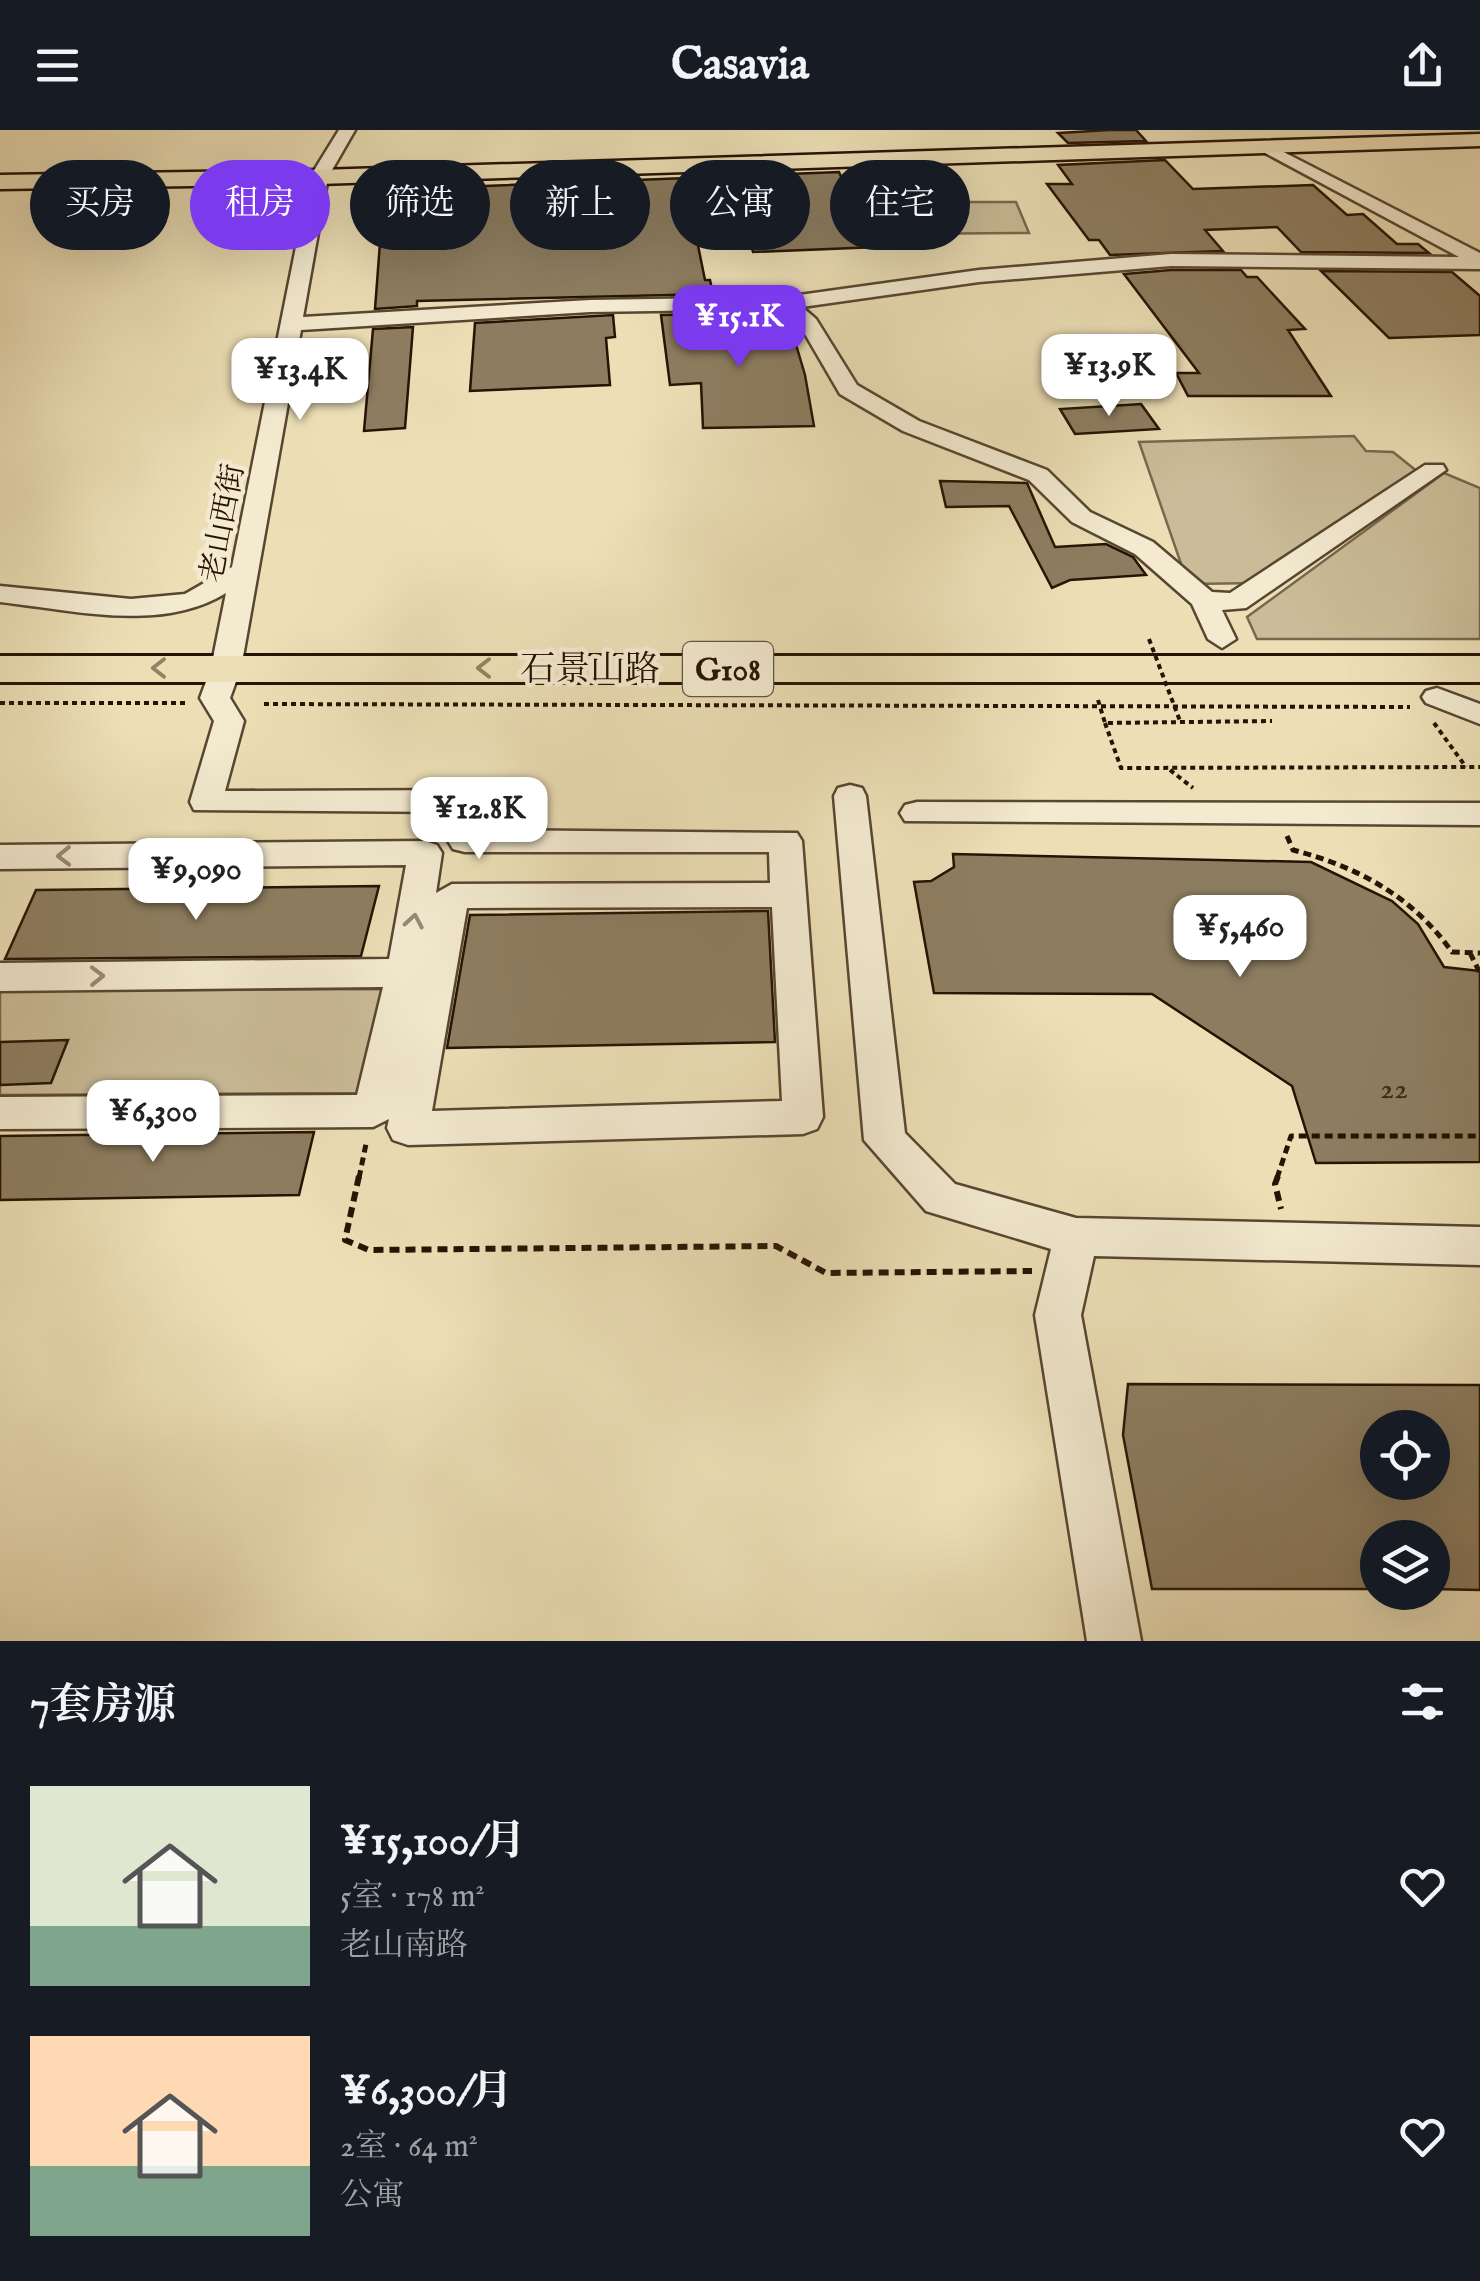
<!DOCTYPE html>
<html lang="zh">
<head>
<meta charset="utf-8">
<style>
  body { margin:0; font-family:"IM FELL English","Noto Serif SC",serif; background:#242831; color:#f1f3f6; height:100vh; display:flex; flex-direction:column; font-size:38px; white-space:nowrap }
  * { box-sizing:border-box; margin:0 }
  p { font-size:32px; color:#9ea1a6 }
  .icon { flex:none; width:55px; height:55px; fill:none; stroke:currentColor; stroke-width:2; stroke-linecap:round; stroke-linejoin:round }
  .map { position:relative; height:1511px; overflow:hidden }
  .details { display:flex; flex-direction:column; background:#171b24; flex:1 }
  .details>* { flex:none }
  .top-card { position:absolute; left:30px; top:30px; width:1420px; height:90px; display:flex; gap:20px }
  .tools { position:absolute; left:1360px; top:1280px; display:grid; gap:20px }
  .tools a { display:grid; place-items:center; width:90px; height:90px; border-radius:50%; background:#171b24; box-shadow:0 10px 40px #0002; font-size:50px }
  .price { position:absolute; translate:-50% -85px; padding:0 22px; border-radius:20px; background:#fff; color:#222; font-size:32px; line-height:65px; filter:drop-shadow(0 2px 5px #0008) }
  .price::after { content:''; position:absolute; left:50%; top:60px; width:30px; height:22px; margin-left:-15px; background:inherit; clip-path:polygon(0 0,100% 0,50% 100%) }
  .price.selected { background:#7c3aed; color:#fff }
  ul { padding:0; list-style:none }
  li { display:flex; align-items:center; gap:30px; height:250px; padding:0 30px }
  li span { display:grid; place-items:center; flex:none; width:280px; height:200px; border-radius:0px; color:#555 }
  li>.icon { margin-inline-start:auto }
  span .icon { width:120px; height:120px; fill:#fffc; stroke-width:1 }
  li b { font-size:42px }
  h2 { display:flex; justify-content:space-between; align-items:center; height:120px; padding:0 30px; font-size:42px }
  .tag { padding:0 35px; border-radius:45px; background:#171b24; box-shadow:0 10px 40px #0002; font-size:35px; line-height:90px }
  .tag.selected { background:#7c3aed; color:#fff }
  header { display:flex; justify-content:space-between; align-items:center; height:130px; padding:0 30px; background:#171b24; font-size:45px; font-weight:700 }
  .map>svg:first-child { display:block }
</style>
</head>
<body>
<header><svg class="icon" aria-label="menu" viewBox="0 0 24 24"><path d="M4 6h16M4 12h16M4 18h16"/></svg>Casavia<svg class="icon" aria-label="share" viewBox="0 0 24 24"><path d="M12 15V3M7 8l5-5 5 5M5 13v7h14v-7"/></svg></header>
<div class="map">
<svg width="1480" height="1511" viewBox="0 0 1480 1511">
  <rect width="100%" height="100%" fill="#ecdfb6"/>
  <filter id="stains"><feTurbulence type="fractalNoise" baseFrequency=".002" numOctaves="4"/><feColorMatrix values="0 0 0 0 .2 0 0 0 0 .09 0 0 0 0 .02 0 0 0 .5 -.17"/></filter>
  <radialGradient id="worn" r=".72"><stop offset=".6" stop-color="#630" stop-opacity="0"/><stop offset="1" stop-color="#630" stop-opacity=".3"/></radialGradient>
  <path fill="#cabc98" stroke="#78684e" stroke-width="2.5" d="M879,72H1016L1029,103L897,104Z
    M1354,306L1366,321L1393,322L1418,342L1260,453L1188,454L1139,312Z
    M1444,343L1480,358V509H1257L1247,487Z
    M382,859L358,963L0,965V861Z"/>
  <path fill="#8d7d60" stroke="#261303" stroke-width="2.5" fill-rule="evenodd" d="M1110,0H1136L1146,11L1068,13L1058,3Z
    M1165,30L1193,59L1313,55L1347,85L1363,84L1397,114H1418L1429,123L1301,122L1277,97L1205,100L1223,121L1110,125L1099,110H1089L1047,54H1072L1058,35Z
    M839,42L844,53H850L877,117L753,122L742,84L692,86L705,150H710L713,164L417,171V176L375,179L384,60Z
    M1171,140H1241L1247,147H1257L1305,199L1288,200L1331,266H1188L1176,243H1199L1124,144Z
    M1321,141L1452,142L1480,166V205L1389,208Z
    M717,184L719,192L789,191L805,245L814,296L703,298L701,253L670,255L661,185Z
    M613,185L615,207L606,208L610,255L470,261L475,193Z
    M413,197L405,298L364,301L373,199Z
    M1141,274L1159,299L1075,304L1060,279Z
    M940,351L1027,353L1055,417L1106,414L1133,427L1146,445L1070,450L1052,458L1009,376L946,377Z
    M953,724L1311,732L1392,771L1418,794L1444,837L1480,841V1032L1316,1033L1292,956L1152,864L934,863L914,752L931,751L954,737Z
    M379,756L361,826L5,829L36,760Z
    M768,781L775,912L447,918L470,785Z
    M68,910L51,953L0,955V912Z
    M314,1002L299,1065L0,1070V1006Z
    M1128,1254L1480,1255V1460L1432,1459V1408H1378V1459H1152L1123,1305ZM1378,1298H1432V1352H1378Z"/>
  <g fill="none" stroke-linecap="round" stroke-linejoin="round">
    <defs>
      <path id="minor" d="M339,0H355L328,47L303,187L590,170L785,167L979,140L1171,124L1459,127L1254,17L1268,14L1480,123V139L1171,136L979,152L802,177L816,189L857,255L919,291L1047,340L1090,382L1153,412L1212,462L1230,463L1425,335H1443L1446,340L1246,478L1222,480L1236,509L1222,518L1208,509L1192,474L1135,424L1072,392L1029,350L903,301L840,264L801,197L780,179L590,182L301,200L241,538L230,568L244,591L225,661L473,660L485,663L489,671L484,700L797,703L802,711L823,987L817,999L803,1004L408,1015L393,1010L387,998L389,989L373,997L0,999V967L357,965L383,857L0,861V833L389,829L406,735L0,739V715L425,711L437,715L442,723L436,763L452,754L770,753L769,722H465L453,719L448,711L454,682L194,680L190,672L214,591L200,568L211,538L226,463C161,503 72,480 0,472V456L131,469L185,464L232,437L310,47ZM772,777L782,971L432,981L467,778Z
        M1437,558L1480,574V594L1426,573L1422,567L1426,561Z
        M850,655L862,658L866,666L905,1003L955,1054L1076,1088L1480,1097V1135L1094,1126L1081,1185L1141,1511H1087L1035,1185L1051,1119L926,1081L864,1010L834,666L838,658Z
        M917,672L1480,673V695L905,691L900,683L905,675Z"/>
      <path id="major" d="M1480,4V16L319,54L0,59V45L319,40Z"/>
      <path id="highway" d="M0,526H1480V552H0Z"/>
    </defs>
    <use href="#minor" stroke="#584630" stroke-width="5"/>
    <use href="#major" stroke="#261303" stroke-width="5"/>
    <use href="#highway" stroke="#261303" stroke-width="6"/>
    <path stroke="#261303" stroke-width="4" stroke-dasharray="5 4" stroke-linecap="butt" d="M1098,570L1105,593L1272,591
      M0,573H188
      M264,574L1410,577
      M1105,593L1121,638L1480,637
      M1434,593L1466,637
      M1170,640L1193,658"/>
    <path stroke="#261303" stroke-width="5" stroke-dasharray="8 5" stroke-linecap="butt" d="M1287,706L1293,720C1358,737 1412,766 1452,822L1480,823
      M1470,823L1480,843
      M359,1048L366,1014
      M1277,1048L1291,1006H1480"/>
    <path stroke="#261303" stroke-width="6" stroke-dasharray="10 6" stroke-linecap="butt" d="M359,1046L345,1110L369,1120L776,1116L826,1143L1032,1141
      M1278,1046L1275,1054L1281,1079"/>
    <use href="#minor" fill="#f3ead0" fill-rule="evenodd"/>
    <use href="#major" fill="#ecdfb6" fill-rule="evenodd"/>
    <use href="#highway" fill="#ecdfb6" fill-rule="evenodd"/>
    <path stroke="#261303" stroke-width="4" stroke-dasharray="5 4" stroke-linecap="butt" d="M1149,509L1180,591"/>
  </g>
  <defs><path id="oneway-chevron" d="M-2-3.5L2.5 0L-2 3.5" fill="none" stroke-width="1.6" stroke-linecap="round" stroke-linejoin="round" transform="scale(2.5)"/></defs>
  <g stroke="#938365">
    <use href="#oneway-chevron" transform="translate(159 538) rotate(180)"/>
    <use href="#oneway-chevron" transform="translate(484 538) rotate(-180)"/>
  </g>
  <g stroke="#978974">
    <use href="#oneway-chevron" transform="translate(64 726) rotate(179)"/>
    <use href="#oneway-chevron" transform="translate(414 791) rotate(-80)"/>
    <use href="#oneway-chevron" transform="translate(97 846) rotate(-1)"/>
  </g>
  <g text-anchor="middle" stroke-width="9" stroke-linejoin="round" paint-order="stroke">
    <g font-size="30" fill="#261303" stroke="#f3ead0">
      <text transform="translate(222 393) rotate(-79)" y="10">老山西街</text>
    </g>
    <g font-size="30" fill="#402e1a">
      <text x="1394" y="968">22</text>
    </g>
    <rect fill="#f3ead0" stroke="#645440" stroke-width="2.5" x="683" y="512" width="90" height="54" rx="8"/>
    <g font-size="32" font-weight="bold" fill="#261303">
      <text x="728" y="550">G108</text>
    </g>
    <g font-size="35" fill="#261303" stroke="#f3ead0">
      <text x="590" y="550">石景山路</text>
    </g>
  </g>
  <rect width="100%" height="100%" filter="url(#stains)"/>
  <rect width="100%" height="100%" fill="url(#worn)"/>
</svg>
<div class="tools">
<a><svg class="icon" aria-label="locate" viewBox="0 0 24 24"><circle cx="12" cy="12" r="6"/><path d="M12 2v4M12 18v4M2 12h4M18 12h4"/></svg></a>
<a><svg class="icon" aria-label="layers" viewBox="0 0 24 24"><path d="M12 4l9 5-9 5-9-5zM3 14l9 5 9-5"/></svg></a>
</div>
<b class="price selected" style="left:739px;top:240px">¥15.1K</b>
<b class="price" style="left:1109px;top:289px">¥13.9K</b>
<b class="price" style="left:300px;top:293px">¥13.4K</b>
<b class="price" style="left:479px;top:732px">¥12.8K</b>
<b class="price" style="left:196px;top:793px">¥9,090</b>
<b class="price" style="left:1240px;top:850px">¥5,460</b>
<b class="price" style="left:153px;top:1035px">¥6,300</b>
<div class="top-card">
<a class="tag">买房</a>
<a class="tag selected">租房</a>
<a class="tag">筛选</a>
<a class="tag">新上</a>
<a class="tag">公寓</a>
<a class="tag">住宅</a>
</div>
</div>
<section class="details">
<h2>7套房源<svg class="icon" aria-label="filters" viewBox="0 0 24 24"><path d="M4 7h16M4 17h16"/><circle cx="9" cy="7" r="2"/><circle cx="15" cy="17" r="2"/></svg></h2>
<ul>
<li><span style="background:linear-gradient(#dfe7d0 70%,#7fa58c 0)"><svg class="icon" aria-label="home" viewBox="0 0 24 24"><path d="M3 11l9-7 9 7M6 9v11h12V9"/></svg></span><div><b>¥15,100/月</b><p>5室 · 178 m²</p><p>老山南路</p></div><svg class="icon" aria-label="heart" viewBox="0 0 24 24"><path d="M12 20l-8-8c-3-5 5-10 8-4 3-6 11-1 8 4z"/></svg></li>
<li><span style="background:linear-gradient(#ffd9b3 65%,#7fa58c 0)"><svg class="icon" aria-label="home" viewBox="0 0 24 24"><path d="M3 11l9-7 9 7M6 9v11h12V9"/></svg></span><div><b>¥6,300/月</b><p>2室 · 64 m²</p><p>公寓</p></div><svg class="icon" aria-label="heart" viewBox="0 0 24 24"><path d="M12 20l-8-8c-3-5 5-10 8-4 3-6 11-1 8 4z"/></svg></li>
</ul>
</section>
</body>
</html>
